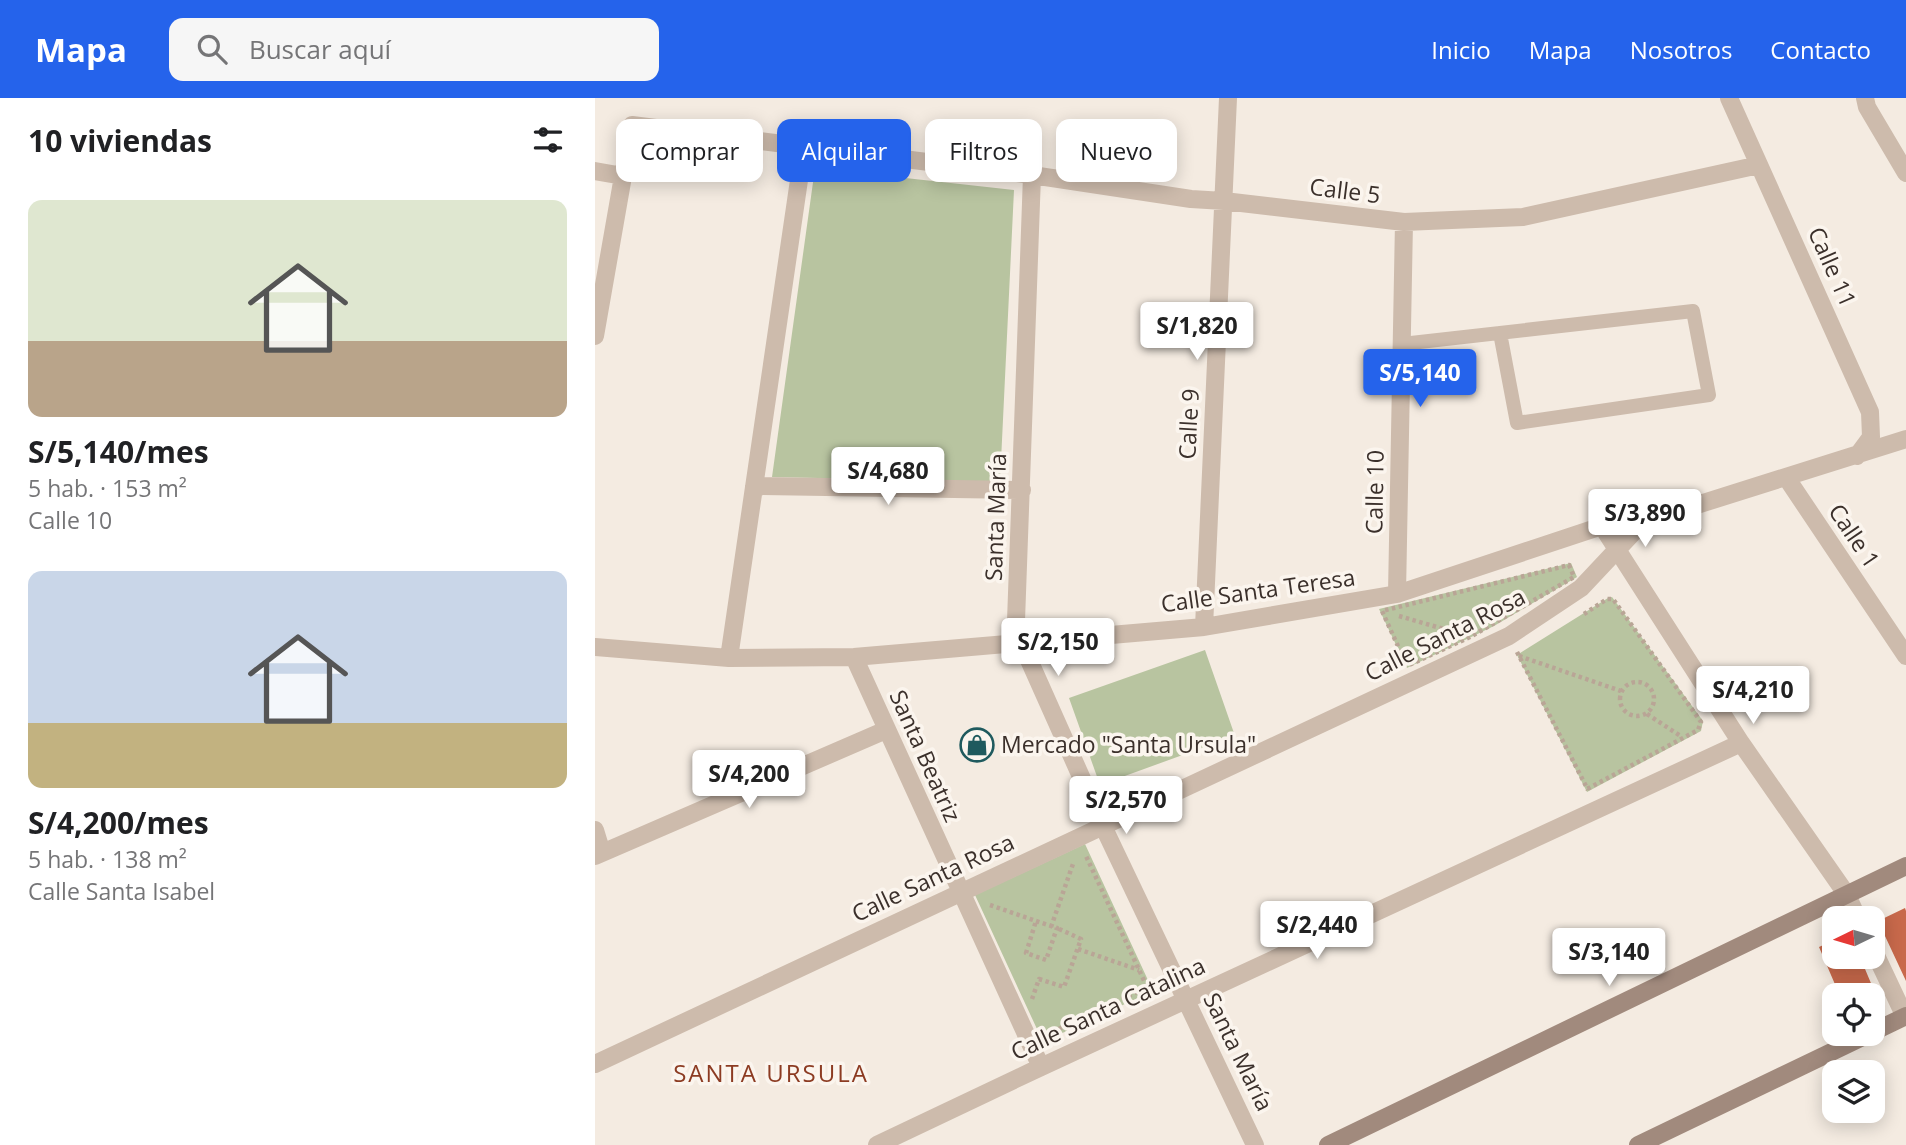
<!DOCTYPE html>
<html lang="es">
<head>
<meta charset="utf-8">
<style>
  body { margin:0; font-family:"Open Sans",sans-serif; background:#f6f6f6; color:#202124; height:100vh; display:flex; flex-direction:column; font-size:26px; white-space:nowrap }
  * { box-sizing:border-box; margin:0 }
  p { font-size:23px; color:#757577 }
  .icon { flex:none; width:38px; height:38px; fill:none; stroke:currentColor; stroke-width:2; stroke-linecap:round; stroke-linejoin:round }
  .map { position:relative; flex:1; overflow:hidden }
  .side { display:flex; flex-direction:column; background:#fff; width:595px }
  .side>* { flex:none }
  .banner { position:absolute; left:21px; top:21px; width:665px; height:63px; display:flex; gap:14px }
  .needle { width:46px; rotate:265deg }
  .buttons { position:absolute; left:1227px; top:808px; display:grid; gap:14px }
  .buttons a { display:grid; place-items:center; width:63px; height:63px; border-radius:14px; background:#fff; box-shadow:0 4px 18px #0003; font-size:35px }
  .price { position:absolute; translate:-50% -60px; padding:0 16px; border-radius:7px; background:#fff; color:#222; font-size:23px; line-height:46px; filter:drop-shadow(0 2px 4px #0008) }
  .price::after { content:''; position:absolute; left:50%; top:42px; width:21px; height:16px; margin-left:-10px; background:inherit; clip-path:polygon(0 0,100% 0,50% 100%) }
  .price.selected { background:#2563eb; color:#fff }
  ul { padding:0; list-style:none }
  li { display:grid; align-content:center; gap:14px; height:371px; padding:0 28px }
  li span { display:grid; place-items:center; height:217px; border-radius:14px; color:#555 }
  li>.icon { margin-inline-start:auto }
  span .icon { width:126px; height:126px; fill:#fffc; stroke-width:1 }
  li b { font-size:30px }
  h2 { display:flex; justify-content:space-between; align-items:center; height:84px; padding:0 28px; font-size:30px }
  .tag { padding:0 24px; border-radius:14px; background:#fff; box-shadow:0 4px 18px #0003; font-size:24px; line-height:63px }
  .tag.selected { background:#2563eb; color:#fff }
  header { display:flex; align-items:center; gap:42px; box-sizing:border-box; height:98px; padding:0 35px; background:#2563eb; color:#fff }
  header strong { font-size:33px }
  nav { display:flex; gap:38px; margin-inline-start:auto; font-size:24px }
  .search { width:490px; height:63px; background:#f6f6f6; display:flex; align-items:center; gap:18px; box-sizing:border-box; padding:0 24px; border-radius:14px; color:#757577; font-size:26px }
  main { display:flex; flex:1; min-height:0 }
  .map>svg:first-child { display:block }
</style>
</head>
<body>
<header>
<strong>Mapa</strong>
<div class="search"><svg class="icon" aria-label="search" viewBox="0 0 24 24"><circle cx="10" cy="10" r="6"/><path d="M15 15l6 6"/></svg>Buscar aquí</div>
<nav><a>Inicio</a><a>Mapa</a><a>Nosotros</a><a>Contacto</a></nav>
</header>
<main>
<section class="side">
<h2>10 viviendas<svg class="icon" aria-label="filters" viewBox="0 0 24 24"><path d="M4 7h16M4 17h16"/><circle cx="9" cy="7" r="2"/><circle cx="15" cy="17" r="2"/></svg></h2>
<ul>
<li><span style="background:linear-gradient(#dfe7d0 65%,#b9a48a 0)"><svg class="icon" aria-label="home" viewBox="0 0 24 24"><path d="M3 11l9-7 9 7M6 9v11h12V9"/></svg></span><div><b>S/5,140/mes</b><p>5 hab. · 153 m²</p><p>Calle 10</p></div></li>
<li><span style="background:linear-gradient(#c9d6e8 70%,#c2b280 0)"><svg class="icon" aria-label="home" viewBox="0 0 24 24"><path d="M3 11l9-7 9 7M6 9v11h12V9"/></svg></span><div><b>S/4,200/mes</b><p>5 hab. · 138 m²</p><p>Calle Santa Isabel</p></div></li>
</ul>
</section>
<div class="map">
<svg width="1311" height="1047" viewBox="0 0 1311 1047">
  <rect width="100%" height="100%" fill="#f4ebe1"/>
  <path fill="#b8c4a0" d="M220,70L419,92L405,384L177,379Z
    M976,465L982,479L899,528L812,570L784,511Z
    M1017,499L1108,623L1106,633L992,694L922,557L1013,500Z
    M610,552L640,638L505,687L474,600Z
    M490,746L558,893L448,944L380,797Z"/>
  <path fill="#c8694b" d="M1310,810L1311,813V883L1283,823Z
    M1239,842V859H1265L1283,902L1282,909L1278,910V898H1245L1224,849Z"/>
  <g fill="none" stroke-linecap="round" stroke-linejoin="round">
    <path stroke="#b9a596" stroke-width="4.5" stroke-dasharray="3.5 3.5" stroke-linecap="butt" d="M974,467L979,479L875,539L812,568L787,513Z
      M989,516L1012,501H1018L1106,624L1103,632L992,691
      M804,518L866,536
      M922,554L993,692
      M924,558L1026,593
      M1025 601a17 17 0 1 1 34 0a17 17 0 1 1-34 0Z
      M1052,616L1087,639
      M395,807L441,823
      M441,823L462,830L451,862L431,855Z
      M456,829L479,763
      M483,851L544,872
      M437,901L444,881L469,889L486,841L462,830
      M451,937L552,889L491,758"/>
    <path stroke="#cdbbac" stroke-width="14" d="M807,246L1098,213L1114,297L922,325L905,235"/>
    <path stroke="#cdbbac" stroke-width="18" d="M1134,0L1275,314L1276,339L1262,358
      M1270,0L1272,9L1311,75
      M0,73L28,78
      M437,77L421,523L426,544L508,728L660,1047
      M0,238L37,27L437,77L596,101L629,103L809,124L928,119L1164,67
      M1191,379L1311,558
      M159,388L427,392
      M1007,428L1146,645L1252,797L1263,821
      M802,496L809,124
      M609,529L633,0
      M0,549L134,560L259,559L609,529L802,496L1007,428L1048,424L1311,341
      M259,559L446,969
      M134,560L209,48
      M0,732L7,755
      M0,758L291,632
      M1278,851L1310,919
      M0,966L914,538L986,490L1048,424
      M282,1047L446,969L1146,645"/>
    <path stroke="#a18a7d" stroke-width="18" d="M1278,934L1311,918
      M733,1047L1311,768
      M1043,1047L1274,936"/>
  </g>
  <defs>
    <symbol id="shop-ring" viewBox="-11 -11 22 22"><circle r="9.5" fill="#fbf5ee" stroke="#1f5a5e" stroke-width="1.5"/><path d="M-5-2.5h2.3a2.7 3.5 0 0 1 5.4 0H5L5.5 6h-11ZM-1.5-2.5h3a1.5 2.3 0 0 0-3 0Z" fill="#1f5a5e"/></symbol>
  </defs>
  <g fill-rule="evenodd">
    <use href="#shop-ring" x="363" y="628" width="38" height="38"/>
  </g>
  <g text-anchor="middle" stroke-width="7" stroke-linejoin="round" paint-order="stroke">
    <g font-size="23" fill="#3b302b" stroke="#fbf5ee">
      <text transform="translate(750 93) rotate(7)" y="8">Calle 5</text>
      <text transform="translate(1237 169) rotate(66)" y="8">Calle 11</text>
      <text transform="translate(594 326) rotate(-87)" y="8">Calle 9</text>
      <text transform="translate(780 394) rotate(-89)" y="8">Calle 10</text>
      <text transform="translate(401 419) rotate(-88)" y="8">Santa María</text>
      <text transform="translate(1259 438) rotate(56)" y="8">Calle 1</text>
      <text transform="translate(663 493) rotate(-8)" y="8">Calle Santa Teresa</text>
      <text transform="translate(850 537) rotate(-27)" y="8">Calle Santa Rosa</text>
      <text transform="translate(330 658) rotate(66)" y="8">Santa Beatriz</text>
      <text transform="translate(338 780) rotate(-25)" y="8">Calle Santa Rosa</text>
      <text transform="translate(513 911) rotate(-25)" y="8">Calle Santa Catalina</text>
      <text transform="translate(643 954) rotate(64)" y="8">Santa María</text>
    </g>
    <g font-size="23" fill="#3b302b" stroke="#fbf5ee" text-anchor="start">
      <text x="406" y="655">Mercado "Santa Ursula"</text>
    </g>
    <g font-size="24" letter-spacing="2" fill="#8c3b22" stroke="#fbf5ee">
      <text x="176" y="984">SANTA URSULA</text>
    </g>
  </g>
</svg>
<div class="buttons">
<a><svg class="needle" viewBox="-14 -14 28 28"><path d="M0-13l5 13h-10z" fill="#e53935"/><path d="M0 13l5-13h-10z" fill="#757577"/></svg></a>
<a><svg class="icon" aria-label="locate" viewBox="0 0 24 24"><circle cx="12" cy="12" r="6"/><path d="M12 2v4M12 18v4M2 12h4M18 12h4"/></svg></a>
<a><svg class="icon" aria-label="layers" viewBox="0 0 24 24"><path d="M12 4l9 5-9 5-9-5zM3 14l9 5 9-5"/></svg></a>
</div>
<b class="price" style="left:602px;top:264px">S/1,820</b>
<b class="price selected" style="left:825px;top:311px">S/5,140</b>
<b class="price" style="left:293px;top:409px">S/4,680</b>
<b class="price" style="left:1050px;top:451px">S/3,890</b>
<b class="price" style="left:463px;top:580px">S/2,150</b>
<b class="price" style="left:1158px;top:628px">S/4,210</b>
<b class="price" style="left:154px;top:712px">S/4,200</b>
<b class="price" style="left:531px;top:738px">S/2,570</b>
<b class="price" style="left:722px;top:863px">S/2,440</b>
<b class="price" style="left:1014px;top:890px">S/3,140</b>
<div class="banner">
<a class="tag">Comprar</a>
<a class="tag selected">Alquilar</a>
<a class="tag">Filtros</a>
<a class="tag">Nuevo</a>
</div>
</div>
</main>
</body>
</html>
